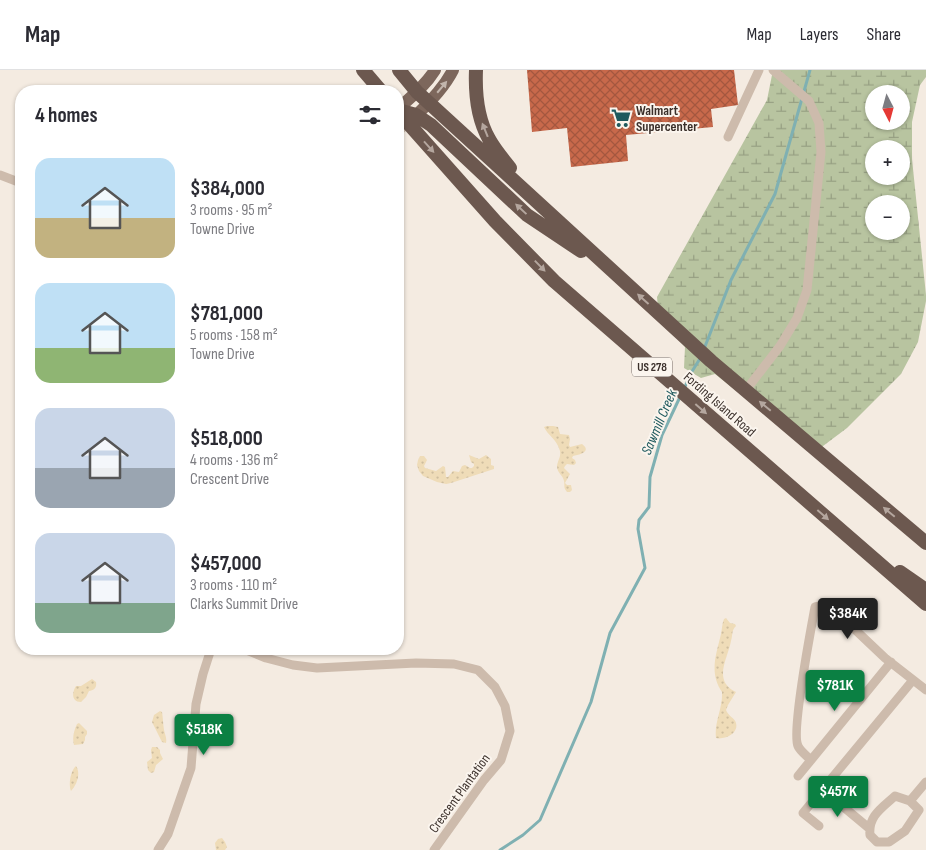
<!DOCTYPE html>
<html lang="en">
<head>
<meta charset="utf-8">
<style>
  body { margin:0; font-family:"Sofia Sans Condensed",sans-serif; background:#f2f2f3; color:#2b2b33; height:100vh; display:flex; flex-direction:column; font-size:19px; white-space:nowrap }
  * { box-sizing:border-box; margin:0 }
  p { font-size:16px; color:#7c7c81 }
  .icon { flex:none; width:28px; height:28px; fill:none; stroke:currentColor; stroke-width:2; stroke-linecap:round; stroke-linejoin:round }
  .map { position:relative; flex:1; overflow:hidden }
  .drawer { position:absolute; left:15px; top:15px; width:389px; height:570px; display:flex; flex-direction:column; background:#fff; border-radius:20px; box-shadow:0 1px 4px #0004 }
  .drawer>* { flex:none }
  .needle { width:32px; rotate:174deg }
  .controls { position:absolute; left:865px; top:15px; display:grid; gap:10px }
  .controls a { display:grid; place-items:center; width:45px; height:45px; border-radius:50%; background:#fff; box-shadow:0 1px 4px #0004; font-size:25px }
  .price { position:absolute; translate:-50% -42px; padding:0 11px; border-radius:5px; background:#0b8043; color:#fff; font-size:16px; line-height:32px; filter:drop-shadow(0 1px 2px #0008) }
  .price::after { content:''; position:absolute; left:50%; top:30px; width:15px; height:11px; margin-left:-8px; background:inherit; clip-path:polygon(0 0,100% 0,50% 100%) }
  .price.selected { background:#222; color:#fff }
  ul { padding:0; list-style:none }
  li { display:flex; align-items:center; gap:15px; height:125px; padding:0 20px }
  li span { display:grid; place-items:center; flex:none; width:140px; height:100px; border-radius:15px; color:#555 }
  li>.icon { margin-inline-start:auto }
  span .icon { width:60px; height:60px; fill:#fffc; stroke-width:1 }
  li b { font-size:21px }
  h2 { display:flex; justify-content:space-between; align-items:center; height:60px; padding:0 20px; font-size:21px }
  header { display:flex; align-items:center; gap:30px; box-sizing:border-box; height:70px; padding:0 25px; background:#fff; border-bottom:1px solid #e1e1e2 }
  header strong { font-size:24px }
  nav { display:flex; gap:28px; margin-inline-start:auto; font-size:18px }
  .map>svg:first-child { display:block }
</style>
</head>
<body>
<header>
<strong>Map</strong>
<nav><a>Map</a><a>Layers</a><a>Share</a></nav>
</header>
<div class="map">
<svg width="926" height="780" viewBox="0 0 926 780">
  <defs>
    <pattern id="wetland-marsh" width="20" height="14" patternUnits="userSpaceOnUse" patternTransform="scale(1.25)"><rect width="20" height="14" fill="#b8c4a0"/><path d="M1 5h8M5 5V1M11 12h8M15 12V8" fill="none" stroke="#97a083"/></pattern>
    <pattern id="sand-dots" width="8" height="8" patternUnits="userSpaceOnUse" patternTransform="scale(1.25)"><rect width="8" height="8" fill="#efdcb8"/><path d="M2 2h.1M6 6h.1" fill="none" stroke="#cebd9e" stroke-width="1.8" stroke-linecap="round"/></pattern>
    <pattern id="building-cross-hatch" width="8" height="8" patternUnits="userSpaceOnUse" patternTransform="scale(1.25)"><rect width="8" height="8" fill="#c8694b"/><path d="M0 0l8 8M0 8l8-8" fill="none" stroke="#a4573f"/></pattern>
  </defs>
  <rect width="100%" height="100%" fill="#f4ebe1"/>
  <path fill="url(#wetland-marsh)" fill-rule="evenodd" d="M773,0H926V7L920,15L912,52V89L926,225V231L918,272L901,304L847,358L819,379L811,380L715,304L701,308L684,298L685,277L659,249L657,227L767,30ZM874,24H901V51H874ZM874,79H901V106H874ZM874,134H901V161H874Z"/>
  <path fill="url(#sand-dots)" d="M547,356H553L558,357L560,364L569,365L570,369L569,375L570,377L582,374C592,381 580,385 573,386L572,388L575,390L576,393L574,395L567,394L565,396L564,398L570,404L565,413L567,415H571L572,420L570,422H567C563,417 565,416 564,411C563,405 557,403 557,396C558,390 561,387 560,381C556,368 548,366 544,357Z
    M469,385L479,389L486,385L491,389V395L494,396V399L451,413L446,414L437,412L423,406L419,401L417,395L418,390L420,386H424L427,390L424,396L425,398L436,401L443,396L445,397L446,407H448L453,401L459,402L462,396L465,395L470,398H472L474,396V394L471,392Z
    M726,548L730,553L735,554L736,556C731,561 733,565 731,571C728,588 712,611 736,622L728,635L726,640C728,646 735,648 736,653C739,664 724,670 716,668C714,652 723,638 722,622C709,603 716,585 721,564C722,559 722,554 724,549Z
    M92,609L96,612C97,618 94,620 89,621L86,627L81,632C71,632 72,622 76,616H81Z
    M160,641L162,642C163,648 163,654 164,660C165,665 167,668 166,673L162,672L152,652L154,645Z
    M79,653L87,661V664L85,667V670L83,674L74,675C72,668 74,660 77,654Z
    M152,677H157L160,680V683L163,689L156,695L154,702L151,703L148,700L147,692L152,688L151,680Z
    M76,696C81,703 77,715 71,721C68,714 71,700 76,696Z
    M222,768L225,772L227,777L225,780H216L215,773L218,769Z"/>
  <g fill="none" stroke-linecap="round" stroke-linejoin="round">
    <path stroke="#7fb0b2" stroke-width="3" d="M704,279L731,210L775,124L810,0
      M684,319L691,303L701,287
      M500,780L523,765L540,750L591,632L610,563L645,498L638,459L639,450L649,437L650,407L662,365L680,327"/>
  </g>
  <path fill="url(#building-cross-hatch)" d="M527,0H734L738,35L711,39L713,57L626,65L628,91L571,97L567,58L532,62Z"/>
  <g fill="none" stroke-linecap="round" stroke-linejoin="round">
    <path stroke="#cdbbac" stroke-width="9" d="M398,62L408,53
      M728,67L759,0
      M0,105L21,113
      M746,320L780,276L797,248L807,220L821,82L819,53L809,31L773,0
      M244,579L266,588L293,595L317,598L416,593L454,594L478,600L495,617L505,636L510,661L501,690L484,710L434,780
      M811,690C807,686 800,681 798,676C791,662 811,559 815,537L828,534L885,588L926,620
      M798,706L891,592
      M822,719L870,759
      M895,726L910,731L919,740L905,761L889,772H877L870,765C868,746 882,738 895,726Z
      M910,731L926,712
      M819,756L803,743L913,610
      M158,780L168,764L191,698L196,634L203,604L211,579"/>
    <path stroke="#7d675c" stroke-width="12" d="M398,39C411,27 425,16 435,0
      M410,52C425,36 443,20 453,0"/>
    <path stroke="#6c584f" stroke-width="14" d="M363,0L381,21
      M399,0L417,22L428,32L711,291L926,473
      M476,0C475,24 477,48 489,69C495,80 503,89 510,98
      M398,40L408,53L495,151L554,211L926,534
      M398,40L416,45L431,55L527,145L581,181
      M900,502L926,520"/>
  </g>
  <defs><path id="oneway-solid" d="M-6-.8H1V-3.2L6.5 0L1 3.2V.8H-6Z" transform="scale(1.25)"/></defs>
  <use fill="#c2b5ac" href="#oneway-solid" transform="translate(442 17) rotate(-50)"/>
  <g fill="#b4a69e">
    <use href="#oneway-solid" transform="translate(485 60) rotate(-112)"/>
    <use href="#oneway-solid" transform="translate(429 77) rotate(48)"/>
    <use href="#oneway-solid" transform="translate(521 139) rotate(-137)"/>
    <use href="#oneway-solid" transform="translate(540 196) rotate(46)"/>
    <use href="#oneway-solid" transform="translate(643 229) rotate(-138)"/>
    <use href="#oneway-solid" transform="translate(765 336) rotate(-140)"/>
    <use href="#oneway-solid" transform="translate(701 339) rotate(41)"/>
    <use href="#oneway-solid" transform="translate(889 442) rotate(-140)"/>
    <use href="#oneway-solid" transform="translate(823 445) rotate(41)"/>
  </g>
  <defs>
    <symbol id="supermarket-bare" viewBox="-9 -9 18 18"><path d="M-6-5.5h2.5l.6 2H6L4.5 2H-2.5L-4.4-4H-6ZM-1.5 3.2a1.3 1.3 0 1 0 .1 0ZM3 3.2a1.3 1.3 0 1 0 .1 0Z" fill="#1f5a5e" stroke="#fbf5ee" stroke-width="2.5" paint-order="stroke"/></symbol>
  </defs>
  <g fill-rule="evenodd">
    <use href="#supermarket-bare" x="607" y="34" width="28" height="28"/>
  </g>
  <g text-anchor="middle" stroke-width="4" stroke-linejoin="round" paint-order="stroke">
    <rect fill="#fbf5ee" stroke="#756b66" stroke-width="1" x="632" y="287.5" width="40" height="19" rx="4"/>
    <g font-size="12" font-weight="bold" fill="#3b302b">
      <text x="652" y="301">US 278</text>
    </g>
    <g font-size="14" font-weight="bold" fill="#3b302b" stroke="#fbf5ee" text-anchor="start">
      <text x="636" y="45">Walmart<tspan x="636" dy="16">Supercenter</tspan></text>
    </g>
    <g font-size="14" fill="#3b302b" stroke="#fbf5ee">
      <text transform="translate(720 334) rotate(41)" y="5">Fording Island Road</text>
      <text transform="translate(459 723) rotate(-54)" y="5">Crescent Plantation</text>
    </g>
    <g font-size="15" font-style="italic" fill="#1f5a5e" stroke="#fbf5ee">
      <text transform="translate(659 352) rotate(-67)" y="5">Sawmill Creek</text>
    </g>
  </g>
</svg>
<div class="controls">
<a><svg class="needle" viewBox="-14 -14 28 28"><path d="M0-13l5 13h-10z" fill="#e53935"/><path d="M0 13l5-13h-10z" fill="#7c7c81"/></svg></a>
<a>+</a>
<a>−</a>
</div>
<b class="price selected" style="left:848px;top:570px">$384K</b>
<b class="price" style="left:835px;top:642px">$781K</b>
<b class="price" style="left:204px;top:686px">$518K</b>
<b class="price" style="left:838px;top:748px">$457K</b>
<section class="drawer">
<h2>4 homes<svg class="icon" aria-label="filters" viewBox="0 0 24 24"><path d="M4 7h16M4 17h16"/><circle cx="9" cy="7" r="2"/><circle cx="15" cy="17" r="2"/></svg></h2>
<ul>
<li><span style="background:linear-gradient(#bfe0f5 60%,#c2b280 0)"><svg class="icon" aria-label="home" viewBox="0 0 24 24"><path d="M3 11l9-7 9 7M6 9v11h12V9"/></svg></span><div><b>$384,000</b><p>3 rooms · 95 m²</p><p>Towne Drive</p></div></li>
<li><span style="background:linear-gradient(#bfe0f5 65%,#8fb573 0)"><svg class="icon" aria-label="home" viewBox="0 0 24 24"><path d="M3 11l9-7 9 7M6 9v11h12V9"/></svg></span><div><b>$781,000</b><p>5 rooms · 158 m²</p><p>Towne Drive</p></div></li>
<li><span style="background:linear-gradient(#c9d6e8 60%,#9aa5b1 0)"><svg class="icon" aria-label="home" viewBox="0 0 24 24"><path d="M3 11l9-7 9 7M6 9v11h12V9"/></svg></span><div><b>$518,000</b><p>4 rooms · 136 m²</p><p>Crescent Drive</p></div></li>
<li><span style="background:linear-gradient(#c9d6e8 70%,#7fa58c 0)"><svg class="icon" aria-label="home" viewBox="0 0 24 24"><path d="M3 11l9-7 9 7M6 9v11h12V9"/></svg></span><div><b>$457,000</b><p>3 rooms · 110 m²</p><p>Clarks Summit Drive</p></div></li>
</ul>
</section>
</div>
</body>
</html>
